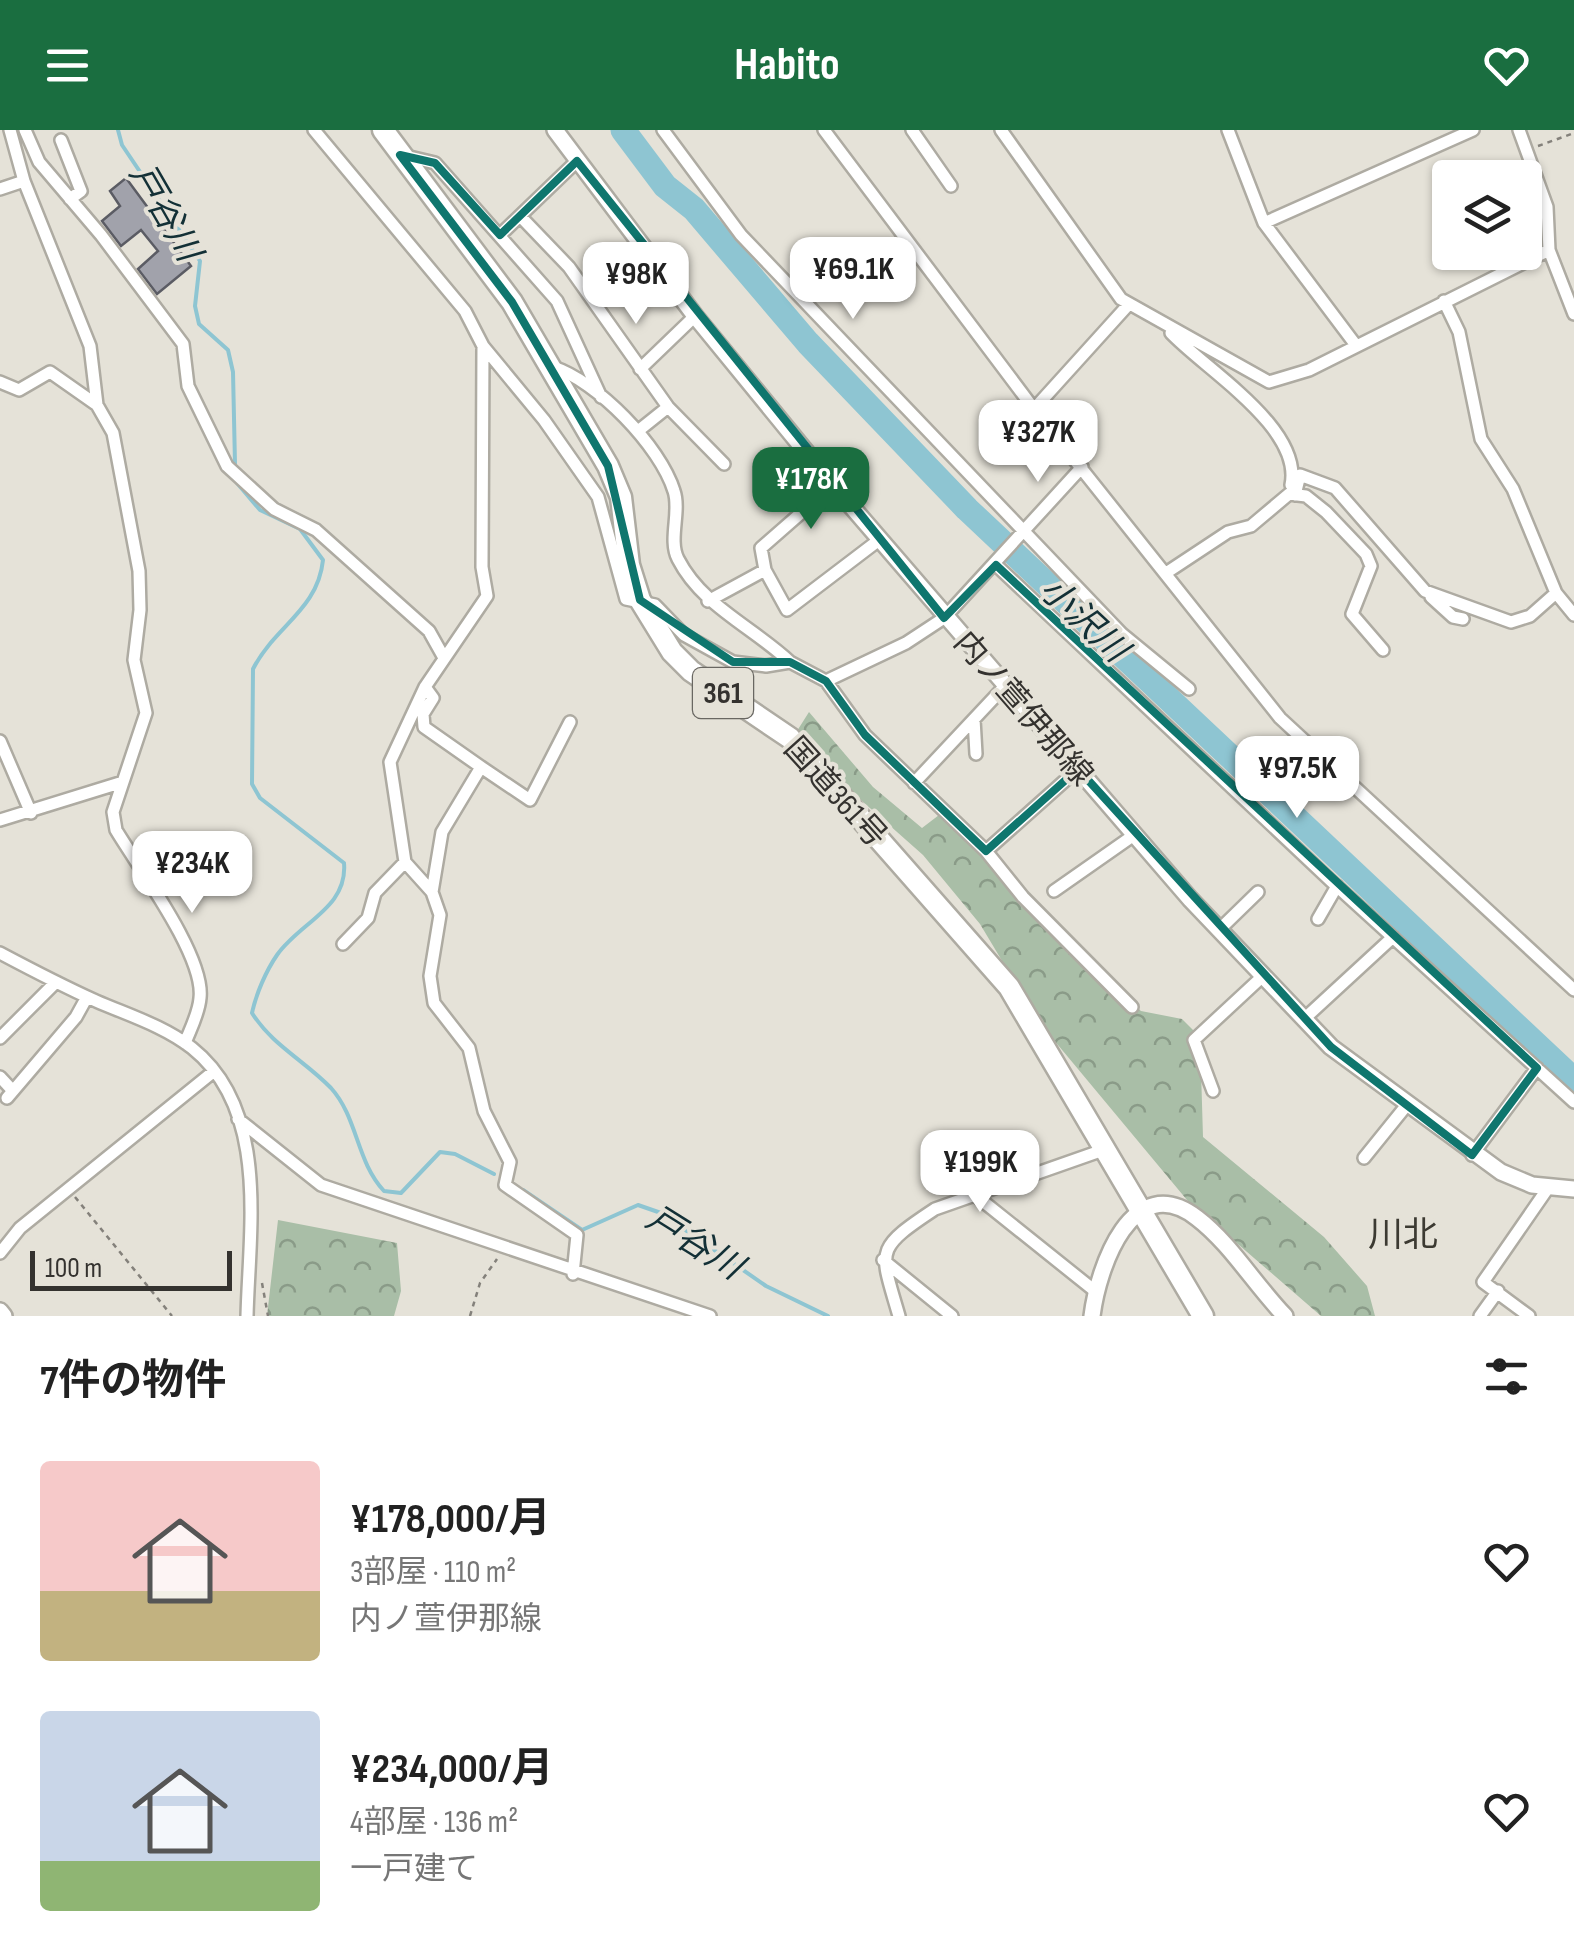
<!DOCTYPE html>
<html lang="ja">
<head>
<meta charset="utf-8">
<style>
  body { margin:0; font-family:"Sofia Sans Condensed","Noto Sans JP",sans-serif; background:#f2f2f2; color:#222; height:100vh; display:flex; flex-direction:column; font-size:38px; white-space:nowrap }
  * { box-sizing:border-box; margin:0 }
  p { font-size:32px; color:#767676 }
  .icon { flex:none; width:55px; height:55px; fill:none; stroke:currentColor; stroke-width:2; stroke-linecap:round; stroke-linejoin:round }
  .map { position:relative; height:1186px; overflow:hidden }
  .drawer { display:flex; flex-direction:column; background:#fff; flex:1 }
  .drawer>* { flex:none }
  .tools { position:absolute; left:1432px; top:30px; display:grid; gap:20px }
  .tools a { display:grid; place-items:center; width:110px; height:110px; border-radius:10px; background:#fff; box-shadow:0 2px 8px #0004; font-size:50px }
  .scale { position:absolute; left:30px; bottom:25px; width:202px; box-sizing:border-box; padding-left:10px; border:5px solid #34322f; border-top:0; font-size:28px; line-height:35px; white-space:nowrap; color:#34322f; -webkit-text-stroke:8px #e5e2d8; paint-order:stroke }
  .price { position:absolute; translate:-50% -85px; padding:0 22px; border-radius:20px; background:#fff; color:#222; font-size:32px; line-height:65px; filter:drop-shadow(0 2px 5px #0008) }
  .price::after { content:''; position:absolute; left:50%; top:60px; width:30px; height:22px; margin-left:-15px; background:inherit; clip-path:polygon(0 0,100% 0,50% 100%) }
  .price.selected { background:#1a6e40; color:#fff }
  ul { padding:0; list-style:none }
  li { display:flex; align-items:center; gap:30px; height:250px; padding:0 40px }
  li span { display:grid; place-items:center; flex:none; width:280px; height:200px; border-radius:10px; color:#555 }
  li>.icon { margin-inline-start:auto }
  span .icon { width:120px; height:120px; fill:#fffc; stroke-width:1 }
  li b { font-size:42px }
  h2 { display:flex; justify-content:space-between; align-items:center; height:120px; padding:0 40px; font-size:42px }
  header { display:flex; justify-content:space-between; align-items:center; height:130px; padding:0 40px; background:#1a6e40; color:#fff; font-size:45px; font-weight:700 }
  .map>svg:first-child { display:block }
</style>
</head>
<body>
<header><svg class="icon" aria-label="menu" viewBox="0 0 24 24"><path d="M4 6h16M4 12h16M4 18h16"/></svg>Habito<svg class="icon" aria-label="heart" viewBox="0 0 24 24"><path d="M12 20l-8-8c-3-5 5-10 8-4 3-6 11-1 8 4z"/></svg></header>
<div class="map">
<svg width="1574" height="1186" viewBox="0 0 1574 1186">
  <defs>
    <pattern id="forest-crowns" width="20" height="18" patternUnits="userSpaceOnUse" patternTransform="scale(2.5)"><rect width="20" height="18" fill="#a9bea7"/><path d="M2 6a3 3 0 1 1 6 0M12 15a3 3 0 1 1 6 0" fill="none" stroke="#8a9b88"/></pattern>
  </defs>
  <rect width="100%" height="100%" fill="#e5e2d8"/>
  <path fill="url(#forest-crowns)" d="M809,582L873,657L922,698L939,685L961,695L1033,787L1141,881L1182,889L1200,907L1203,1007L1324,1107L1367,1156L1375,1186H1321L1187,1070L1038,891L980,794L923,725L827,640L797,601Z
    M278,1090L397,1113L401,1161L394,1186H267Z"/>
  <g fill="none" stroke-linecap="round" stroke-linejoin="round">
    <path stroke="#8ec5d2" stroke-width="4" d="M118,0L122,15L200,131L195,176L199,194L228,220L233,242L235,334
      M237,353L260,380L300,399L323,430C318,480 274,497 253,539L252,654L260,668L344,733C348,778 300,792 277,825C266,841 256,864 252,883C272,915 305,931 331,958C358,988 356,1031 384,1061L401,1063L440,1022L455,1024L494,1044
      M523,1060L582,1100L638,1075L661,1083L766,1156L828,1186"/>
    <path stroke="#8ec5d2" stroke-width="25" d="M623,0L665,56L694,79L808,213L967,379L1574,950"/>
  </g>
  <path fill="#a1a2ab" stroke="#5b5c64" stroke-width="2.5" d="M126,48L191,136L157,164L138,139L158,121L141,100L121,116L102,91L120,76L110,61Z"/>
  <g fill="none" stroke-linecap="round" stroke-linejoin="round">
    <defs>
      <path id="street" d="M10,0L24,51L90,216L97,275L113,303L139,441L140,480L134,530L146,583L113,682L116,700C138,737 205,826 200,868C199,883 190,900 185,913
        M25,0L39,32L101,105L183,214L188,256L227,336L274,379L316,400L429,501L443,526
        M314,0L465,181L483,216L544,290L598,367L626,469L655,475L684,505L733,532L766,536L790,532L826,551L906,513L944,488L1082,337
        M663,0L741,105L1122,504L1189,559
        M824,0L1034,279L1280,588L1574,860
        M912,0L951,56
        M1001,0L1121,169L1269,252L1309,240L1549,120
        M1228,0L1264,93L1355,214
        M1519,0L1547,77L1549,120L1574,184
        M61,10L81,61L70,69
        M401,25L435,33L557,171L601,267
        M0,59L24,51
        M521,87L569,137L668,277L724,334
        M1264,93L1473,0
        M500,105L577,31
        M1444,171L1459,202L1481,309L1513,359L1556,463L1574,485
        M1171,203C1206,240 1303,298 1291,355
        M483,216L482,437L487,466L425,557L390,632L405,732L432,762L440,785L430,846L434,873L469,918L484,981L510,1032L505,1055L577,1105L573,1144
        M553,237C597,251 660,316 674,361C681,381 668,410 678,429C702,476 753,497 790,532
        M640,239L695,186
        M0,252L19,260L50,242L97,275
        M1034,279L1129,174
        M638,301L668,277
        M1295,365L1300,345L1335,358L1425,461L1511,492L1530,486L1556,463
        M996,435L1331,751L1574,972
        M765,440L761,418L833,355
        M1166,443L1228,402L1251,396L1289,364L1306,366L1326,382L1366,424L1371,436L1352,484L1383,520
        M1431,467L1453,487L1463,489
        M708,471L765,440L787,480L879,410
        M826,551L865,605L986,721L1023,767L1132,877
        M425,557L433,568L423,584L424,597L481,637L442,702L432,762
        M974,589L976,624
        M0,611L31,683
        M481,637L530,670L570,592
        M914,653L1005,556
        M0,690L123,652
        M986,721L1078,639
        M1054,761L1134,705
        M1318,789L1337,756
        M1220,799L1258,762
        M343,814L368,788L375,763L405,732
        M0,823C32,840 63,856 96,871C128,885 164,896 192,918C270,980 249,1100 247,1186
        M1304,889L1393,807
        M0,908L55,853
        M0,947L13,961
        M1213,961L1194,910L1264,845
        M7,968L76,887L87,867
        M238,989L321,1055L710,1186
        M1472,1025L1537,938
        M1364,1028L1406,976
        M975,1065L1095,1161
        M0,1123L20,1098L213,942
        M883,1130L952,1186
        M899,1186C880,1120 873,1120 935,1079L1106,1019
        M1480,1186L1498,1161
        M1529,1186L1483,1152L1548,1058"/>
      <path id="secondary" d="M555,0L695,186L833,355L1190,769L1331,917L1501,1042L1532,1055L1574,1059
        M0,1181L4,1186
        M1092,1186C1098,1138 1132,1038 1197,1088C1230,1113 1255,1155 1285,1186"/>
      <path id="highway" d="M383,0L512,172L608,336L621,367L629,435L640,470L672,522L691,541L790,608L1009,857L1203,1186"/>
    </defs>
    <use href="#street" stroke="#aeaba2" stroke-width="16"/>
    <use href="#secondary" stroke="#aeaba2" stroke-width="20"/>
    <use href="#highway" stroke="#aeaba2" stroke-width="25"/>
    <path stroke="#84817b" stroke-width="2.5" stroke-dasharray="5 5" stroke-linecap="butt" d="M1538,16L1574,3
      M75,1067L172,1186
      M262,1153L268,1186
      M470,1186L480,1153L497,1129"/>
    <use href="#street" stroke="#fff" stroke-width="11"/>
    <use href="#secondary" stroke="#fff" stroke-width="15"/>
    <use href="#highway" stroke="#fff" stroke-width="20"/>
  </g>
  <path fill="none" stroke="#0f766e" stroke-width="8" stroke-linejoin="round" d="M400,25L435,33L500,105L577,31L944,488L996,435L1537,938L1472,1025L1331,917L1078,639L986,721L865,605L826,551L790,532H733L640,470L608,336L512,172Z"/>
  <g text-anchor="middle" stroke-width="8" stroke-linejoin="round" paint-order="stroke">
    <rect fill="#e5e2d8" stroke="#696762" stroke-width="2.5" x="693" y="538" width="60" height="50" rx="8"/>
    <g font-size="30" font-weight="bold" fill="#34322f">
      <text x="723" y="573">361</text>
    </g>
    <g font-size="32" fill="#34322f" stroke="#e5e2d8">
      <text transform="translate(1024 578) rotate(49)" y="11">内ノ萱伊那線</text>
      <text transform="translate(836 662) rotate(48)" y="11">国道361号</text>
    </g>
    <g font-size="35" font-style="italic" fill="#133036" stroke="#e5e2d8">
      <text transform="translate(166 82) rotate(60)" y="12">戸谷川</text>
      <text transform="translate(1084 489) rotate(43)" y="12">小沢川</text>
      <text transform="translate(695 1112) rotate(32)" y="12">戸谷川</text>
    </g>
    <g font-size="35" fill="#3c3a32" stroke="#e5e2d8">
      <text x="1403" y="1116">川北</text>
    </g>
  </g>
</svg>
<div class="tools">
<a><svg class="icon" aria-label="layers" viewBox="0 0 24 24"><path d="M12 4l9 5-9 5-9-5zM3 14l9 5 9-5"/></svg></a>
</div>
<div class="scale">100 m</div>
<b class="price" style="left:853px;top:192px">¥69.1K</b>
<b class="price" style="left:636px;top:197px">¥98K</b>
<b class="price" style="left:1038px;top:355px">¥327K</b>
<b class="price selected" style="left:811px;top:402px">¥178K</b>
<b class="price" style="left:1297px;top:691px">¥97.5K</b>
<b class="price" style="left:192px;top:786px">¥234K</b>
<b class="price" style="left:980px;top:1085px">¥199K</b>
</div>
<section class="drawer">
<h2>7件の物件<svg class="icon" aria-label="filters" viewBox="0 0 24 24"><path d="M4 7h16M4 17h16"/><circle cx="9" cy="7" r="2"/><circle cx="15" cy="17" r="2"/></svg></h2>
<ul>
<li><span style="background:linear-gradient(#f6c9c9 65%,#c2b280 0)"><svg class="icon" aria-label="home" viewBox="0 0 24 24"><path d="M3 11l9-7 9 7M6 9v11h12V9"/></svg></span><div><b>¥178,000/月</b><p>3部屋 · 110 m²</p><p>内ノ萱伊那線</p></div><svg class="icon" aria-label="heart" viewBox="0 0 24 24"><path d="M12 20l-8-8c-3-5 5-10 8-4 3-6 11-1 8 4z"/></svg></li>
<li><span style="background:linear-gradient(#c9d6e8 75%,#8fb573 0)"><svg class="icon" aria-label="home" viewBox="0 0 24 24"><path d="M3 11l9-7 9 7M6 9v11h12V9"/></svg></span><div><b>¥234,000/月</b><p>4部屋 · 136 m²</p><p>一戸建て</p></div><svg class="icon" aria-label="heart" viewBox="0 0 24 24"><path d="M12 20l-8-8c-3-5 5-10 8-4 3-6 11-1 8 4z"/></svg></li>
</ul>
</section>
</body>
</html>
